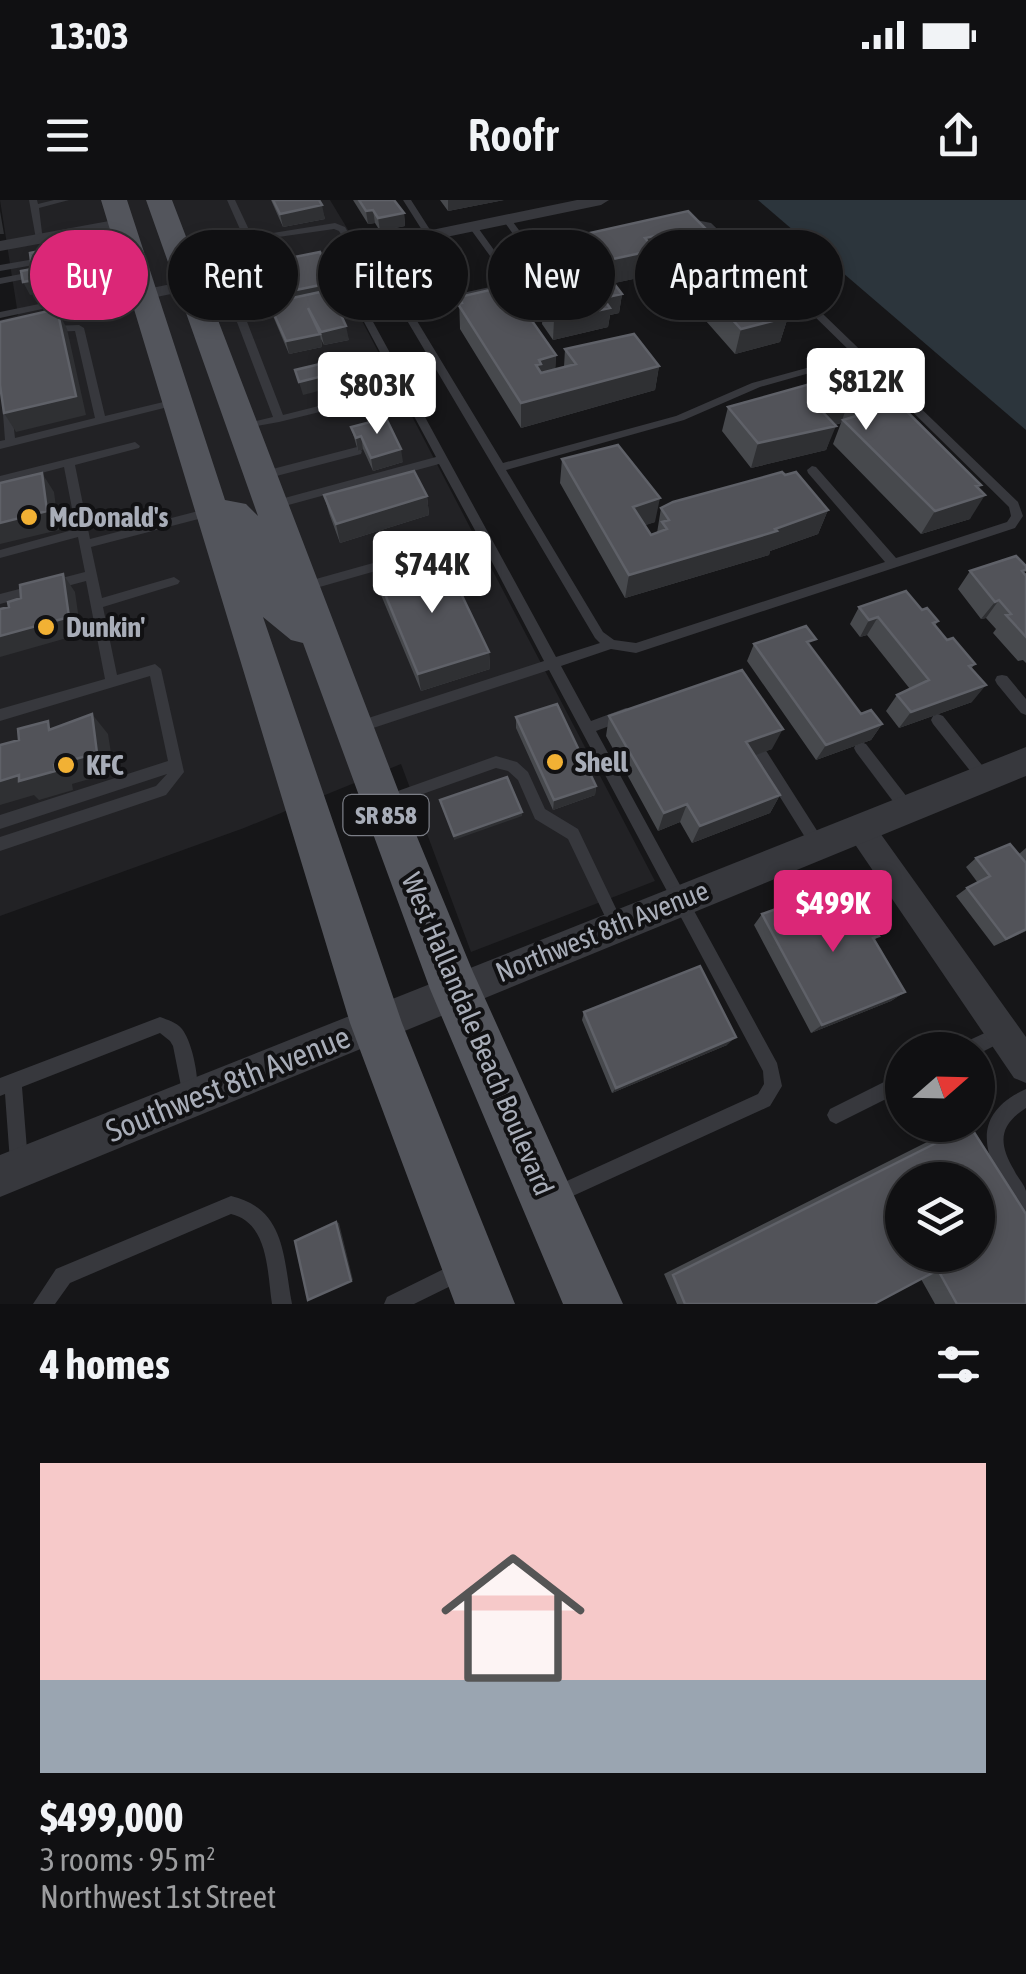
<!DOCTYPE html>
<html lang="en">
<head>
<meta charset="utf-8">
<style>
  body { margin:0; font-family:"Asap Condensed",sans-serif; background:#1e1e20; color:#f1f3f6; height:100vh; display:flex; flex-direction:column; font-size:38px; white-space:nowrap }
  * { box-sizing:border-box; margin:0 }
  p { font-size:32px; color:#9c9d9f }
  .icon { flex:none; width:55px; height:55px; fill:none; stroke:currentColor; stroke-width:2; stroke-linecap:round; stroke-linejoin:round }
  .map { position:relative; height:1104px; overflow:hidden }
  .panel { display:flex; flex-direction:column; background:#101012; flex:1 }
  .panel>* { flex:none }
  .top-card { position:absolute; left:30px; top:30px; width:968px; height:90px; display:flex; gap:20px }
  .needle { width:65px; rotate:70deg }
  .controls { position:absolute; left:885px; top:832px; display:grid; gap:20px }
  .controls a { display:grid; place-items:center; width:110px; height:110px; border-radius:50%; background:#101012; box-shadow:0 5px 15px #0003,0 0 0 2px #303032; font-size:50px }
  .price { position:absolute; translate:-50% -85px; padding:0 22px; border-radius:10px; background:#fff; color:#222; font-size:32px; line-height:65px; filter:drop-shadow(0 2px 5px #0008) }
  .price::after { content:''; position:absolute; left:50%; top:60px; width:30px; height:22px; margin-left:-15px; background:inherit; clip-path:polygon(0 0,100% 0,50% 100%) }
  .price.on { background:#db2777; color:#fff }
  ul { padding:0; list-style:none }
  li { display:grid; align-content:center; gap:20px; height:530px; padding:0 40px }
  li span { display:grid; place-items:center; height:310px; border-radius:0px; color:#555 }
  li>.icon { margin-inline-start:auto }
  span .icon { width:180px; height:180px; fill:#fffc; stroke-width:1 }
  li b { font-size:42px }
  h2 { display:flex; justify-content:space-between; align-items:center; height:120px; padding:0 40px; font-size:42px }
  .tag { padding:0 35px; border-radius:45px; background:#101012; box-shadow:0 5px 15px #0003,0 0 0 2px #303032; font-size:35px; line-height:90px }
  .tag.on { background:#db2777; color:#fff }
  .status { display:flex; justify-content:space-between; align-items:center; height:70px; padding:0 50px; background:#101012; direction:ltr }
  .status svg { height:28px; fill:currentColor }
  header { display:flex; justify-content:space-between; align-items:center; height:130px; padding:0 40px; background:#101012; font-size:45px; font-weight:600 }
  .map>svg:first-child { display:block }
</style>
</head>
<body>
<div class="status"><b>13:03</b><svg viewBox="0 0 49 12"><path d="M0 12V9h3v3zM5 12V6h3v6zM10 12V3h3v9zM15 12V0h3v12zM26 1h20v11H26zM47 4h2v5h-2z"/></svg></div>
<header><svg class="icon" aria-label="menu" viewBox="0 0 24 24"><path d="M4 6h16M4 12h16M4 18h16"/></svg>Roofr<svg class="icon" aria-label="share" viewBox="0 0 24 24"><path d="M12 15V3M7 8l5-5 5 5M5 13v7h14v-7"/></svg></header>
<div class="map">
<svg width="1026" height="1104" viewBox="0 0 1026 1104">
  <rect width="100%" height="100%" fill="#161618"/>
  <path fill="#222225" d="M0,0H330L356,43L325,50L655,681L471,752L401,564L244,628L0,716V120L18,115Z"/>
  <path fill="#2c353c" d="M758,0H1026V230Z"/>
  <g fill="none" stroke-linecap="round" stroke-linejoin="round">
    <path fill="#37383d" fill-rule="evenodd" d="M29,0H37L38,4L54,0H69L39,8L43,41L36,39Z
      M227,0H235L251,34L254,36L335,23L345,27L359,51L352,53L339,31L334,29L250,41L243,36Z
      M403,0H411L434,36L433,38H427Z
      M676,16L711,23L741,52L769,62L1018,302L1023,316L1015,328L636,453L611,449L561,466L591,521L626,508L631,510L633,514L631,518L596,531L777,863L782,886L770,906L553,1005L547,1002L544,996L547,990L758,894L764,884L763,871L549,470L355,534L350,532L348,528L350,524L544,461L481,341L302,392L298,390L296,387L298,384L477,334L439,264L270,310L266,309V303L436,257L401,192L279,222L239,229V225L273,217L229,101L233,90L228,77L235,75L243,90L239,101L283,215L398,186L329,56L336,54L556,457L600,443L595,438L386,85L394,75L445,66L448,67L467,92L504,84L506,78L469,27L473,24L476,25L512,75L529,70L534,72L538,69L503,20L504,18H510L544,64L581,35L588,37L542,75L552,80L551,90L525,100L503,92L502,90L411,111L503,263L676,216L752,183L854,155L763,66L735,56L705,27L676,20ZM443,72L459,94L409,107L396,85L400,79ZM528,76L544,81L543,87L525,94L511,89L514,80ZM859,159L1009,307L1011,316L1007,322L896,358L816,267L812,266L807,270L808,273L885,362L636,443L614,440L603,432L506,270L684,220L760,187Z
      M75,52L87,61L131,52L135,55L90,66L97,92L140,83L145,86L74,103L69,100L71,98L88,94L81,65L73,58L0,71V65Z
      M73,64L80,66L70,75H64V71Z
      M37,71L41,74L40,76L0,84V78Z
      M44,103L49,106L47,108L0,118V112Z
      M79,125L84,128L105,216L176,199L181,202L176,205L0,249V241L5,240L2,201H10L11,203L15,238L95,218L75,131L51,132L46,129L51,126Z
      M135,242L140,246L139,248L75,265L90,339L210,308L216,312L210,316L91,347L102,398L174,377L180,381L178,384L103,407L117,475L155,464L161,469L184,572L166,595L0,651V637L156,586L167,574L0,629V615L168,561L150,476L0,521V509L105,479L86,381L0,404V394L85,372L78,337L0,358V350L76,329L64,267L0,284V276Z
      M357,247L362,251L361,254L261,280L256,276L261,272Z
      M1002,475L1007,476L1026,499V515L1021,513L997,484L995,480L997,476Z
      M938,514L943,516L989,574L991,578L989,582L984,584L979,582L933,524L931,520L933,516Z
      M861,542L866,544L914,606L916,611L914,616L909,617L904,616L856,552L854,548L856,544Z
      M760,547L765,549L823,640L825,645L823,650L818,652L813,650L755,557L753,553L755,549Z
      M496,556L517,562L528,572L545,609L578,629L621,719L624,724L621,729L616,731L611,729L568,639L535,619L518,580L508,571L496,568L386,607L381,605L379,601L381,597Z
      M160,817C168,820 176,822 182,829C193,843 201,884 196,901L190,904L184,901L173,846L170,841L160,833L22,887L28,962L25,968L19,971L13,968L10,962L5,894L0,896V878Z
      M1002,825L1008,827L1010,833L1008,839L978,854V850H959L961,844Z
      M902,873V891L836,924L830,921L827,915L830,909Z
      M1026,889V908C999,925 998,943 1014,970C1017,977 1024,984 1026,991C1026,999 1026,1009 1026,1016L1020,1013C991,968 960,919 1026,889Z
      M231,996C286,1009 283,1057 292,1104H272C267,1072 269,1023 231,1014L70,1083L55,1104H33L56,1069Z
      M460,1061L467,1064L470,1071L467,1078L414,1104H384L387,1097Z"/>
    <path fill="#37383d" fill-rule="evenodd" d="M577,0H609L601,5L142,100L133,95L142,90Z
      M120,19L126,20V28L0,51V41Z
      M860,615L870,619L1026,837V883L1014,878L850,637L845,628L850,619Z"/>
    <path fill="#37383d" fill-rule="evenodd" d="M1026,547V576L0,997V955Z"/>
    <path fill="#53555c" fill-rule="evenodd" d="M101,0H127L225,300L246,304L258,316L146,0H172L403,603L473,772L623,1104H563L430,789L303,443L291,440L263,417L402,823L515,1104H455L350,823Z"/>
  </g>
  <path fill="#47494d" d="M271,0H319L325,19L283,27Z
    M353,0H394L404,13L405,26L380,31L375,23L368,24Z
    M440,0H504L448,11Z
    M688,11L786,110L785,114L788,117L780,142L735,154L662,71L663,59L654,61L652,75L614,83L622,94L619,113L610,115L608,127L553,140L542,124L543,111L539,106L540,86L565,89L590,86L571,62L572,37Z
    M322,57L340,81L343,100L331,103L349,140L324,145L321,139L322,147L289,154L273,116L269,103L271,102L264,84L259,64Z
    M459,97L556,155L555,169L564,167L565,149L659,166L655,190L521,228L460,129Z
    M864,169L979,288L970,319L921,334L833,244L841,223L835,225L826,250L751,268L722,231L728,207Z
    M351,227L403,262L373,271L363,249L358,251Z
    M562,259L655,322L645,325L651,335L657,333L661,308L785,275L828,310L818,334L770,351L769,355L625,398L560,283Z
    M324,295L427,296L429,315L340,343L329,313Z
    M970,371L1026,373V463L1023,460L1018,461L993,433L996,429L986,418L981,419L958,389Z
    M378,377L489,452L490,469L421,491L381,395Z
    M859,407L922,410L938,421L935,426L947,440L975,464L971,469L972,502L899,528L886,511L897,495L910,489L867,435L860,437L850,424Z
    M754,444L811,448L861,514L882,524L871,540L816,560L747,461Z
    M609,516L772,549L754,555L780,595L770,613L692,643L680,622L658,631L606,536Z
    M516,517L596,586L595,595L553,610L516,528Z
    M1026,648V663L1019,654Z
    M976,658L1026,663V731L994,746L956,696L967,688L978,683L966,667Z
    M843,702L879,736L874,740L905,792L891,801L811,833L754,725L762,714L840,705Z
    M584,812L727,845L612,893L582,820Z
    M970,926L1026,1104H935L921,1079L874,1104H677L664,1074L947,932Z"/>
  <path fill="#2f3033" d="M448,0H504L448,11Z
    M322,5L325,19L283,27L280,14Z
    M373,10L375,23L368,24L366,11Z
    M0,11L4,34H0Z
    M404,13L405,26L380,31L378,18Z
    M675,32L671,53L665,46L663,59L654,61L652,75L592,88L594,63L645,38Z
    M58,47L65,61L75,105L44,111L38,98Z
    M34,80L41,93L30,95L23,82Z
    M340,81L343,100L276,114L271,95Z
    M622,94L619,113L610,115L608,127L553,140L554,120L603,98Z
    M57,109L67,129L86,215L16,232L4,213Z
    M786,110L784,118L788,117L780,142L735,154L741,129Z
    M346,126L349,140L324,145L321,132Z
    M320,134L322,147L289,154L286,141Z
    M556,155L555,180L541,184L536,165L539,160Z
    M363,166L365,179L303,195L299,182Z
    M659,166L655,190L521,228V203Z
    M850,198L841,223L811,231L836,226L826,250L751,268L758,243L818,207Z
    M361,236L363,249L358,251L356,238Z
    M401,249L403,262L373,271L371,258Z
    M42,273L54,292L59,330L0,344V323Z
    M981,285L972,299L985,295L970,319L921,334L935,311Z
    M427,296L429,315L340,343L336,324Z
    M660,298L655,322L629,331L633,307Z
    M828,310L818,334L770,351L769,355L625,398L629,375Z
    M63,374L75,392L81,434L0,457V436Z
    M999,400L986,418L981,419L995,402Z
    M878,417L867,435L860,437L869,420Z
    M489,452L490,469L421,491L418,474Z
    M986,485L972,502L899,528L911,512Z
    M92,514L108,534L114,572L72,584L73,590L39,600L34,595L0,605V581L54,565Z
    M882,524L871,540L816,560L826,545Z
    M783,529L772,549L737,562L746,542Z
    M596,586L595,595L553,610L554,600Z
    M780,595L770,613L692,643L700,626Z
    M687,604L680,622L658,631L664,613Z
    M522,612V616L454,640V636Z
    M905,792L891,801L811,833L822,825Z
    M736,837L727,845L612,893L616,888Z
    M336,1022L339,1023L353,1080L308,1100Z"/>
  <path fill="#525359" stroke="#5f6168" stroke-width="2.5" fill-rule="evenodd" d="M273,0H319L322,5L280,14Z
    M359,0H394L404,13L378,18L373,10L366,11Z
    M688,11L786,110L782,111L788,117L741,129L665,46L679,43L675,40L680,38L675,32L645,38L655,50L594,63L572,37Z
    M58,47L68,92L38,98L34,80L23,82L21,71L32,69L30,53Z
    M320,52L322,57L328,56L340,81L271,95L259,64Z
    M555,80L565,89L613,82L622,94L603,98L610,108L554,120L543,104L551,102L540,86L544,83Z
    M503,87L511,91L556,155L539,160L541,164L536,165L541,173L576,164L565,149L634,134L659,166L521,203L458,104L462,103L459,97Z
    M325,91L332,104H336L346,126L321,132L308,108L320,134L286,141L269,103Z
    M57,109L76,196L4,213L0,185V122Z
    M358,155L363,166L299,182L295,170Z
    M864,169L981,285L976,286L985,295L935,311L843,220L859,215L854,209L860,207L850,198L818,207L836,226L758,243L728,207Z
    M386,218L401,249L371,258L361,236L356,238L351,227Z
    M618,245L660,298L633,307L651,335L667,329L662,322L669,320L661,308L673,302L782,272L785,275L796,272L828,310L775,329L777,331L629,375L562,259Z
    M414,271L427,296L336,324L324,295Z
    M42,273L47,311L0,323V283Z
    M1016,356L1026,366V370L1022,371L1026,376V437L1006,415L1011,414L999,400L995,402L970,371Z
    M444,358L489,452L418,474L378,377Z
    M63,374L69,417L0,436V409L9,407L8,402L21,398L20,385Z
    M906,391L922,410L927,408L938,421L933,423L947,440L953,438L975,464L969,466L986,485L911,512L897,495L929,480L878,417L869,420L859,407Z
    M806,426L816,439L807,442L861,514L871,510L882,524L826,545L754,444Z
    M742,470L783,529L746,542L780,595L700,626L687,604L664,613L609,516Z
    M557,504L596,586L554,600L516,517Z
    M92,514L97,553L54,565L55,571L19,581V575L0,581V545L19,540L18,529L48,521L49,530Z
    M507,577L522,612L454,636L440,600Z
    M1010,644L1026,663V729L1006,739L967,688L990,676L976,658Z
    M831,689L842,708L845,706L843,702L849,700L852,704L858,702L879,736L873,738L905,792L822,825L762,714Z
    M700,766L736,837L616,888L584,812Z
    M970,926L1026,1014V1104H957L938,1070L874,1104H685L673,1075ZM902,980H978V1055H902Z
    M336,1022L351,1081L308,1100L295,1041Z"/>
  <g fill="#f2b134" stroke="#111113" stroke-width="4">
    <circle cx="29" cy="317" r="10"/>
    <circle cx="46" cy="427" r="10"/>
    <circle cx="555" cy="562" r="10"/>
    <circle cx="66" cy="565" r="10"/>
  </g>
  <g text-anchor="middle" stroke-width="8" stroke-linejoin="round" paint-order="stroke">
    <rect fill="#111113" stroke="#7b7e86" stroke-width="2.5" x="343.5" y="595" width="85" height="40" rx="8"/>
    <g font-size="25" font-weight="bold" fill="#a8adb8">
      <text x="386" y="624">SR 858</text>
    </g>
    <g font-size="28" font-weight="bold" fill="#a8adb8" stroke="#111113" text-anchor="start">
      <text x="49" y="327">McDonald's</text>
      <text x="66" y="437">Dunkin'</text>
      <text x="575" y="572">Shell</text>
      <text x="86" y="575">KFC</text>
    </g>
    <g font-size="28" fill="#a8adb8" stroke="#111113">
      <text transform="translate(602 731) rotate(-22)" y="10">Northwest 8th Avenue</text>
      <text transform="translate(478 834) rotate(67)" y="10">West Hallandale Beach Boulevard</text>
    </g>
    <g font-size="32" fill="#a8adb8" stroke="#111113">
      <text transform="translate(228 884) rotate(-22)" y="11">Southwest 8th Avenue</text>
    </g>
  </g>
</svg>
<div class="controls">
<a><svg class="needle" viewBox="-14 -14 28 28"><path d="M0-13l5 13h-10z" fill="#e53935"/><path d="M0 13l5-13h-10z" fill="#9c9d9f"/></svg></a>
<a><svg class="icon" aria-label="layers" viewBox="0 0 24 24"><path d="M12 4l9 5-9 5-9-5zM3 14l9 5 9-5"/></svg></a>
</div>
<b class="price" style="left:866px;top:233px">$812K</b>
<b class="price" style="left:377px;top:237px">$803K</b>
<b class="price" style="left:432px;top:416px">$744K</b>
<b class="price on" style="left:833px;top:755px">$499K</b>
<div class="top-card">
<a class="tag on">Buy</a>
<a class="tag">Rent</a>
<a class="tag">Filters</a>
<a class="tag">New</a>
<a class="tag">Apartment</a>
</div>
</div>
<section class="panel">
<h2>4 homes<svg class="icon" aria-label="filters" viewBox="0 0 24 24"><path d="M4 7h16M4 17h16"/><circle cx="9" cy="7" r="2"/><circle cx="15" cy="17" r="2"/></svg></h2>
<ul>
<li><span style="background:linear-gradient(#f6c9c9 70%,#9aa5b1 0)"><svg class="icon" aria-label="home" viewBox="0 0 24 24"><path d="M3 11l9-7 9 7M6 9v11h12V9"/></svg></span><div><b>$499,000</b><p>3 rooms · 95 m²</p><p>Northwest 1st Street</p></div></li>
</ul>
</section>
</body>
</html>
